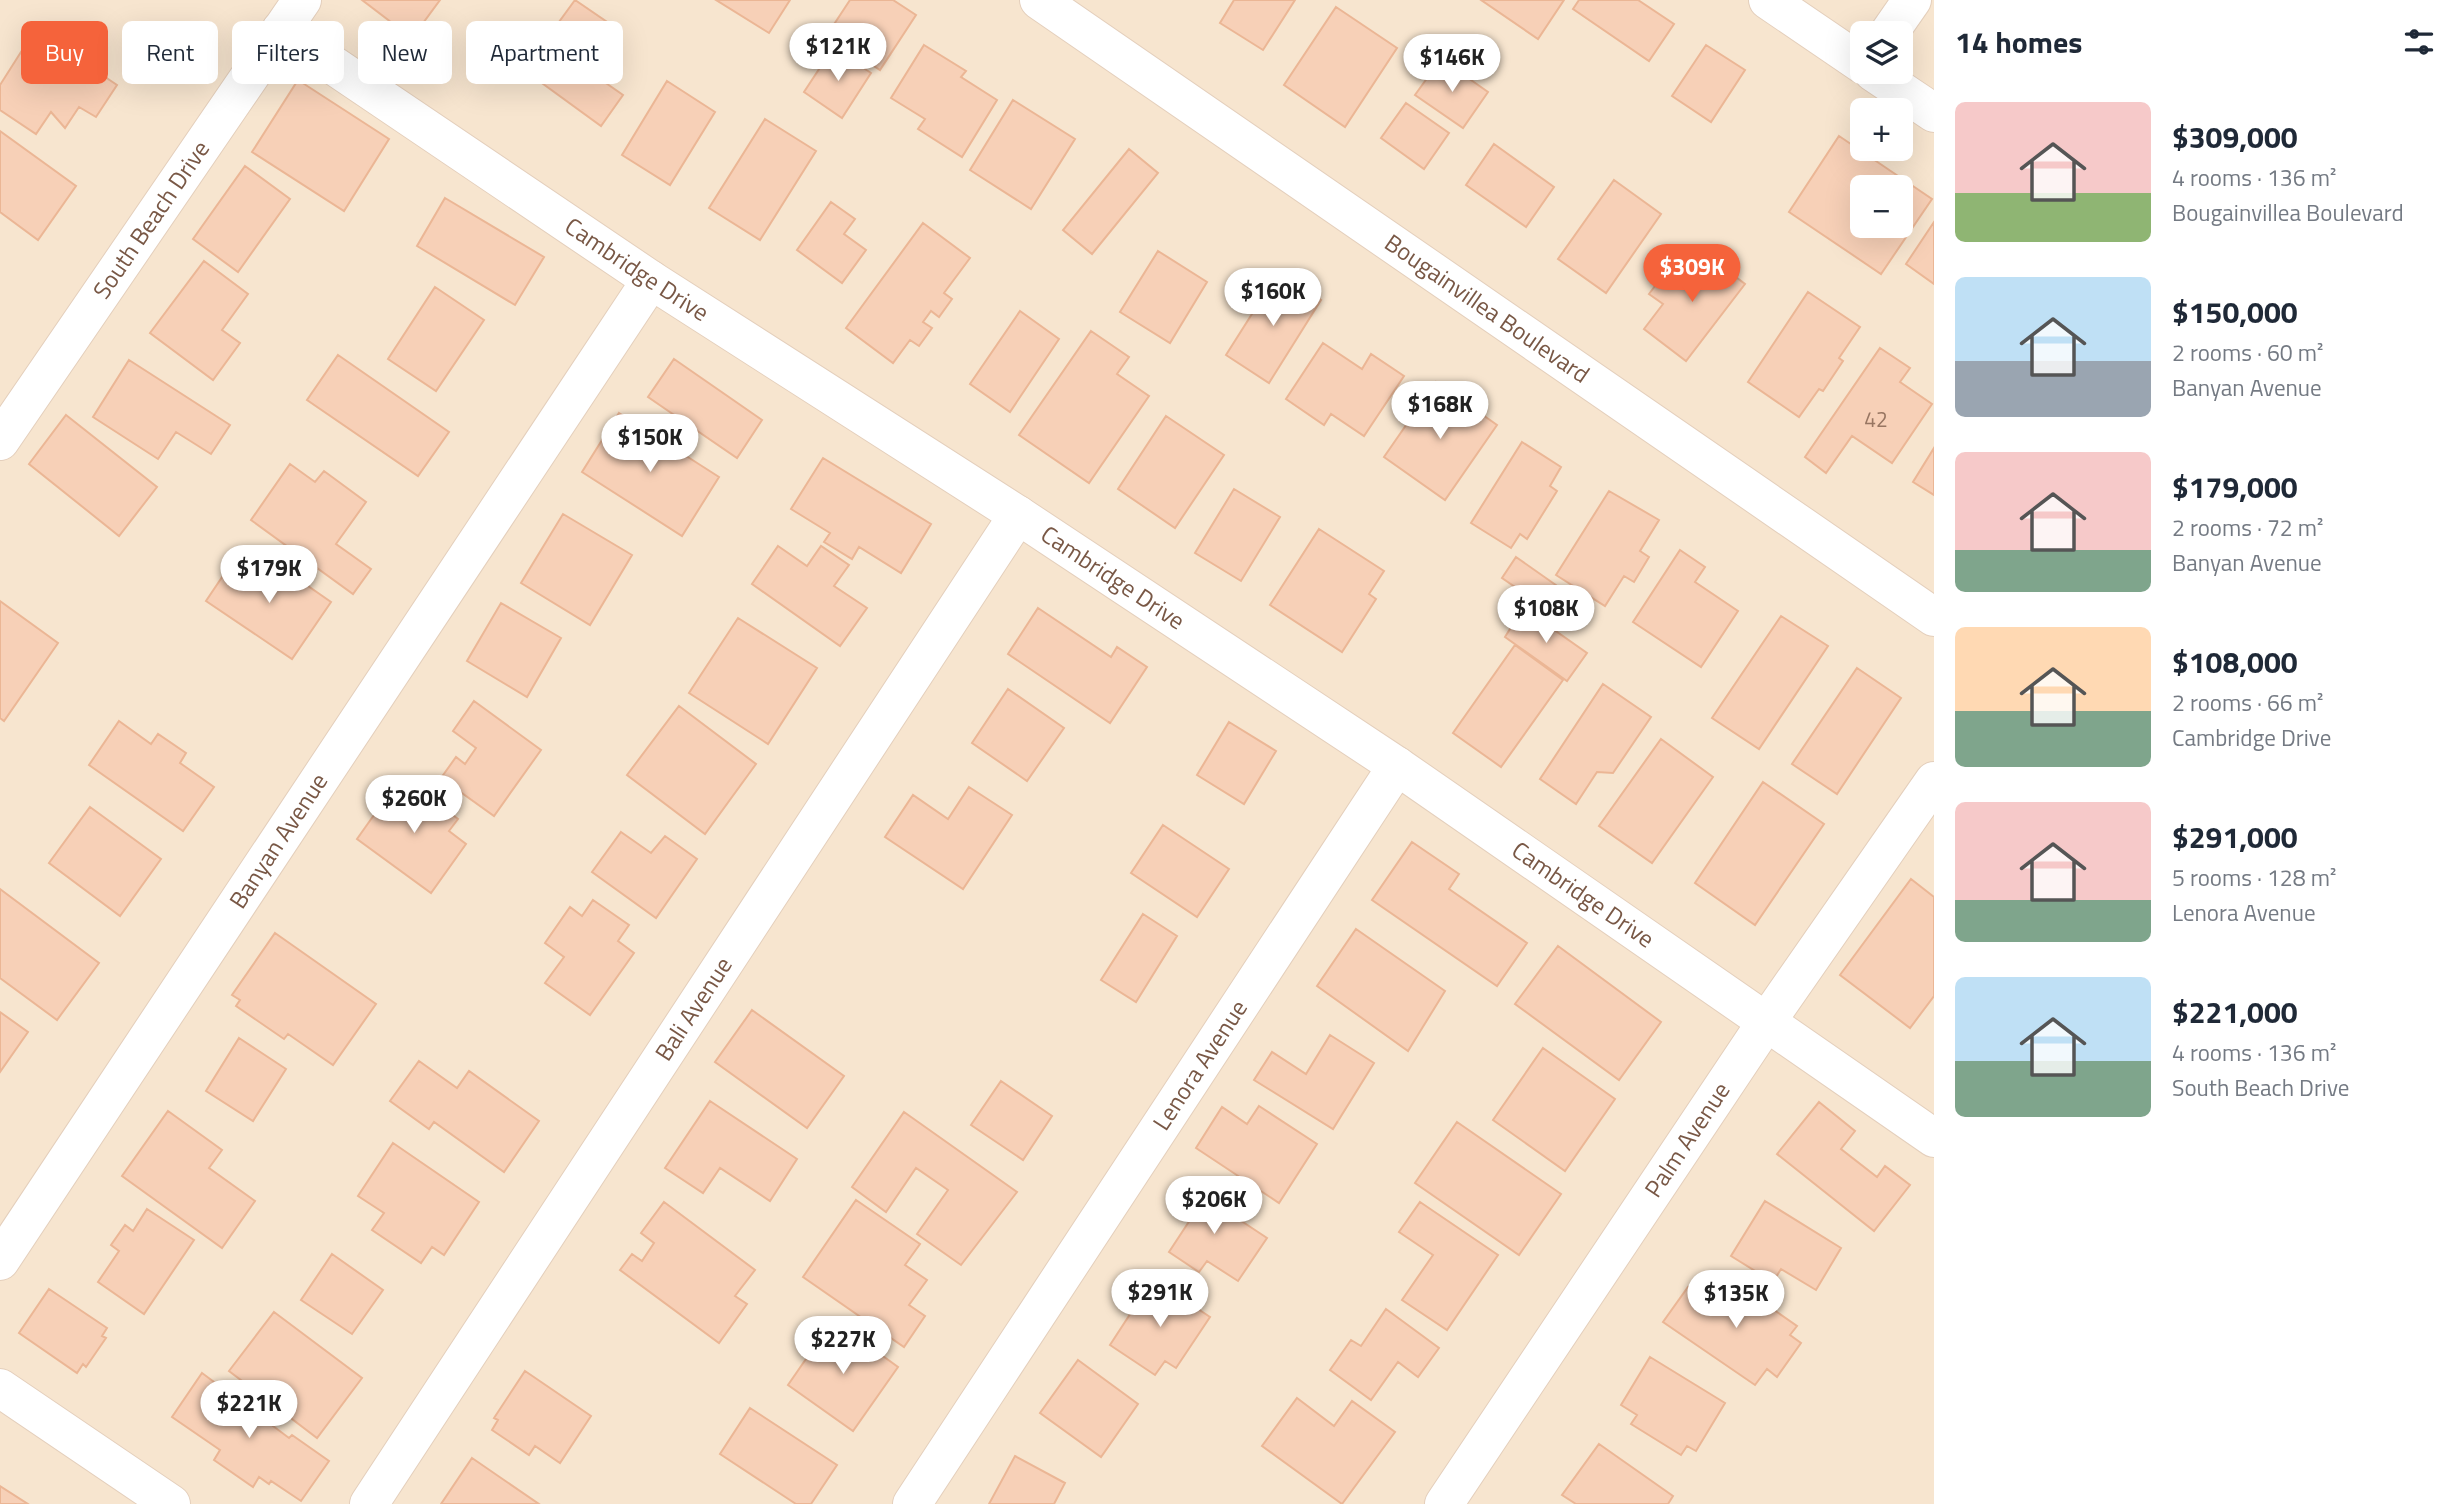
<!DOCTYPE html>
<html lang="en">
<head>
<meta charset="utf-8">
<style>
  body { margin:0; font-family:"Titillium Web",sans-serif; background:#f6f6f7; color:#1f2937; height:100vh; display:flex; flex-direction:column; font-size:26px; white-space:nowrap }
  * { box-sizing:border-box; margin:0 }
  p { font-size:23px; color:#747a83 }
  .icon { flex:none; width:38px; height:38px; fill:none; stroke:currentColor; stroke-width:2; stroke-linecap:round; stroke-linejoin:round }
  .map { position:relative; flex:1; overflow:hidden }
  .sheet { display:flex; flex-direction:column; background:#fff; width:525px }
  .sheet>* { flex:none }
  .guide { position:absolute; left:21px; top:21px; width:665px; height:63px; display:flex; gap:14px }
  .buttons { position:absolute; left:1850px; top:21px; display:grid; gap:14px }
  .buttons a { display:grid; place-items:center; width:63px; height:63px; border-radius:10px; background:#fff; box-shadow:0 7px 28px #0002; font-size:35px }
  .price { position:absolute; translate:-50% -60px; padding:0 16px; border-radius:24px; background:#fff; color:#222; font-size:23px; line-height:46px; filter:drop-shadow(0 2px 4px #0008) }
  .price::after { content:''; position:absolute; left:50%; top:42px; width:21px; height:16px; margin-left:-10px; background:inherit; clip-path:polygon(0 0,100% 0,50% 100%) }
  .price.current { background:#f5633b; color:#fff }
  ul { padding:0; list-style:none }
  li { display:flex; align-items:center; gap:21px; height:175px; padding:0 21px }
  li span { display:grid; place-items:center; flex:none; width:196px; height:140px; border-radius:10px; color:#555 }
  li>.icon { margin-inline-start:auto }
  span .icon { width:84px; height:84px; fill:#fffc; stroke-width:1 }
  li b { font-size:30px }
  h2 { display:flex; justify-content:space-between; align-items:center; height:84px; padding:0 21px; font-size:30px }
  .chip { padding:0 24px; border-radius:10px; background:#fff; box-shadow:0 7px 28px #0002; font-size:24px; line-height:63px }
  .chip.current { background:#f5633b; color:#fff }
  main { display:flex; flex:1; min-height:0 }
  .map>svg:first-child { display:block }
</style>
</head>
<body>
<main>
<div class="map">
<svg width="1934" height="1504" viewBox="0 0 1934 1504">
  <rect width="100%" height="100%" fill="#fef3e2"/>
  <path fill="#f7e5cf" fill-rule="evenodd" d="M0,0H1934V1504H0ZM1862,33H1900V72H1862ZM1862,110H1900V149H1862ZM1862,187H1900V226H1862Z"/>
  <path fill="#f7d0b7" stroke="#ebb695" stroke-width="2" fill-rule="evenodd" d="M362,0H440L412,38Z
    M575,0L613,26L583,67L623,95L601,126L524,70Z
    M716,0H790L769,33Z
    M850,0H893L916,15L880,70L827,35Z
    M1234,0H1295L1263,50L1220,23Z
    M1481,0H1564L1538,39Z
    M1579,0H1638L1674,24L1649,61L1573,9Z
    M1336,7L1397,48L1345,127L1284,85Z
    M35,30L117,85L96,117L79,107L65,128L51,112L36,134L0,110V85Z
    M924,45L966,71L961,77L997,100L962,157L918,129L925,119L891,98Z
    M1706,45L1745,70L1711,122L1672,96Z
    M833,48L871,73L842,118L804,92Z
    M1441,59L1488,92L1463,128L1415,95Z
    M298,80L389,139L344,211L252,152Z
    M667,81L715,112L670,185L622,155Z
    M1013,100L1075,139L1031,209L970,170Z
    M1406,103L1449,133L1424,169L1381,138Z
    M765,119L816,151L760,240L709,208Z
    M0,131L76,186L38,240L0,212Z
    M1839,136L1932,199L1881,274L1789,212ZM1862,187H1900V226H1862Z
    M1494,144L1554,187L1526,227L1466,185Z
    M1129,149L1158,173L1092,254L1063,230Z
    M245,166L290,199L238,272L193,239Z
    M1614,180L1661,214L1606,293L1558,259Z
    M445,198L544,257L515,305L417,246Z
    M831,202L855,219L844,234L866,250L842,283L797,250Z
    M1934,222V284L1906,264Z
    M923,223L970,258L944,293L952,299L939,317L931,311L923,322L932,328L919,346L910,340L893,363L846,328Z
    M1158,251L1207,282L1170,343L1120,312Z
    M1703,252L1745,284L1686,361L1644,329L1663,304L1649,294L1670,266L1684,277Z
    M204,261L248,294L222,330L240,343L213,380L150,333Z
    M1278,273L1321,300L1269,383L1226,355Z
    M435,287L484,320L436,391L388,359Z
    M1808,292L1860,327L1839,358L1843,361L1823,391L1819,389L1799,417L1748,382Z
    M1020,311L1059,339L1010,412L970,384Z
    M1091,331L1129,357L1117,374L1149,396L1089,483L1019,435Z
    M1323,343L1362,369L1371,354L1404,376L1364,436L1331,414L1324,425L1286,399Z
    M1880,348L1910,368L1900,382L1932,404L1892,463L1852,436L1826,473L1805,457Z
    M338,355L449,432L418,476L307,400Z
    M674,359L762,420L737,458L648,397Z
    M129,360L230,425L211,454L176,432L158,459L93,417Z
    M1436,382L1497,425L1445,500L1384,457Z
    M619,413L719,477L682,536L582,472Z
    M66,415L157,487L119,536L29,464Z
    M1166,416L1224,455L1175,528L1118,489Z
    M1522,442L1561,467L1550,486L1557,491L1527,539L1520,534L1511,548L1471,523Z
    M1934,448V495L1913,482Z
    M823,458L931,524L901,573L859,547L852,559L824,542L830,533L791,509Z
    M290,464L315,482L324,471L366,502L336,544L371,569L353,594L251,520Z
    M1234,489L1280,517L1241,581L1195,553Z
    M1609,491L1659,520L1640,551L1649,557L1634,582L1624,576L1605,606L1556,575Z
    M563,514L632,555L590,625L521,583Z
    M1319,529L1384,571L1369,594L1376,599L1342,652L1270,605Z
    M778,546L807,566L821,546L849,565L834,586L867,608L840,646L752,584Z
    M1680,550L1705,567L1695,582L1738,611L1701,667L1633,622Z
    M237,555L274,580L282,568L331,602L292,659L206,601Z
    M1516,557L1570,595L1556,615L1502,578Z
    M0,601L58,643L4,721L0,718Z
    M501,603L561,638L527,697L467,661Z
    M1038,608L1111,657L1117,647L1147,667L1110,723L1008,654Z
    M1523,608L1587,653L1567,681L1505,637Z
    M1781,616L1828,646L1759,749L1712,718Z
    M738,618L817,668L768,744L689,693Z
    M1515,645L1563,680L1501,767L1453,733Z
    M1857,668L1901,698L1837,794L1792,764Z
    M1603,684L1651,717L1613,773L1597,772L1576,804L1540,779Z
    M1008,689L1064,728L1027,781L972,743Z
    M474,701L541,750L494,816L441,778L456,757L465,764L476,748L453,731Z
    M679,706L756,764L705,834L627,775Z
    M119,721L151,744L158,734L186,753L180,763L214,787L183,831L89,765Z
    M1229,722L1276,751L1244,804L1197,775Z
    M1661,739L1713,777L1652,863L1599,826Z
    M401,777L458,819L449,831L466,844L431,893L357,839Z
    M1763,782L1824,824L1755,925L1695,883Z
    M969,787L1012,815L963,889L885,837L913,795L948,819Z
    M90,807L161,859L120,916L49,863Z
    M1163,825L1229,869L1197,917L1131,873Z
    M621,832L651,853L665,836L697,859L656,918L592,872Z
    M1412,842L1459,874L1449,889L1527,943L1497,986L1372,900Z
    M1911,879L1934,897V996L1910,1028L1840,975Z
    M0,889L99,963L57,1020L0,978Z
    M593,900L629,925L618,941L634,953L590,1015L545,983L564,957L545,943L570,907L582,916Z
    M1143,914L1177,936L1136,1002L1101,980Z
    M1356,929L1445,991L1408,1051L1317,986Z
    M275,933L376,1004L333,1065L288,1034L284,1039L236,1006L240,1000L232,995Z
    M1558,946L1661,1022L1619,1080L1515,1004Z
    M752,1010L844,1076L807,1128L715,1062Z
    M0,1012L28,1032L0,1072Z
    M1330,1035L1374,1063L1333,1129L1254,1080L1272,1052L1306,1074Z
    M239,1038L286,1069L253,1121L206,1091Z
    M1543,1048L1615,1099L1565,1171L1493,1120Z
    M419,1061L457,1088L469,1071L539,1121L504,1172L434,1122L429,1129L390,1101Z
    M1001,1081L1052,1116L1023,1160L971,1125Z
    M710,1101L797,1159L770,1201L720,1168L703,1193L665,1168Z
    M1819,1102L1855,1131L1841,1149L1877,1177L1885,1166L1910,1185L1874,1231L1777,1154Z
    M1259,1106L1317,1144L1279,1203L1196,1148L1222,1107L1247,1124Z
    M168,1111L222,1150L209,1168L255,1201L222,1248L122,1176Z
    M904,1112L1017,1192L961,1265L917,1234L948,1190L916,1168L886,1212L852,1187Z
    M1457,1122L1561,1194L1519,1255L1415,1183Z
    M393,1143L479,1202L444,1255L432,1247L421,1263L372,1230L384,1213L358,1196Z
    M1184,1183L1267,1238L1238,1281L1207,1261L1199,1272L1169,1252L1190,1220L1169,1206Z
    M856,1200L920,1244L905,1265L927,1280L909,1305L925,1316L904,1347L803,1277Z
    M1765,1201L1841,1248L1816,1290L1781,1269L1773,1282L1731,1256Z
    M664,1202L755,1270L735,1296L747,1304L719,1343L620,1270L632,1254L642,1261L654,1243L641,1233Z
    M1420,1202L1498,1255L1447,1330L1402,1300L1433,1255L1399,1232Z
    M147,1209L194,1240L144,1314L98,1282L119,1251L111,1245L125,1225L133,1231Z
    M332,1254L383,1290L352,1334L301,1300Z
    M1727,1277L1797,1326L1790,1335L1801,1343L1777,1377L1767,1369L1755,1385L1663,1322L1688,1287L1709,1302Z
    M1153,1279L1210,1317L1176,1368L1165,1361L1155,1375L1110,1345Z
    M49,1289L107,1328L102,1336L106,1338L86,1367L83,1364L77,1373L19,1333Z
    M1386,1309L1439,1348L1418,1377L1398,1362L1371,1400L1330,1370L1351,1340L1361,1346Z
    M274,1312L362,1378L317,1438L229,1371Z
    M833,1320L898,1367L853,1431L788,1385Z
    M1650,1357L1725,1403L1696,1451L1687,1446L1681,1455L1631,1424L1637,1415L1621,1405Z
    M1078,1360L1138,1404L1101,1457L1040,1413Z
    M525,1371L591,1416L560,1463L535,1446L529,1455L492,1430L498,1420L494,1418Z
    M202,1373L289,1438L292,1435L329,1461L301,1501L271,1481L269,1484L259,1477L253,1487L214,1460L220,1450L172,1417Z
    M1297,1398L1334,1426L1352,1401L1395,1432L1342,1504L1262,1446Z
    M750,1408L837,1465L811,1504H796L720,1454Z
    M1599,1444L1673,1496L1668,1504H1576L1562,1495Z
    M1015,1456L1065,1483L1054,1504H989Z
    M472,1458L539,1504H441Z
    M0,1486L28,1504H0Z"/>
  <g fill="none" stroke-linecap="round" stroke-linejoin="round">
    <defs>
      <g id="minor">
        <path id="s1" d="M1039,0L1934,617"/>
        <path d="M1768,0L1862,64"/>
        <path id="s2" d="M281,30L651,280L1018,515L1397,766L1934,1138"/>
        <path d="M1889,33L1912,0"/>
        <path d="M1873,72L1934,113"/>
        <path id="s3" d="M0,441L302,0"/>
        <path id="s4" d="M0,1261L651,280"/>
        <path d="M0,1388L171,1504"/>
        <path id="s5" d="M369,1504L1018,515"/>
        <path id="s6" d="M912,1504L1397,766"/>
        <path id="s7" d="M1444,1504L1767,1021L1934,781"/>
      </g>
    </defs>
    <use href="#minor" stroke="#e4cfbc" stroke-width="40"/>
    <use href="#minor" stroke="#fff" stroke-width="38"/>
  </g>
  <g text-anchor="middle" stroke-width="7" stroke-linejoin="round" paint-order="stroke">
    <g font-size="21" fill="#987662">
      <text x="1876" y="427">42</text>
    </g>
    <g font-size="24" fill="#795846" stroke="#fff7ea">
      <text dy="8" stroke="none"><textPath href="#s3" startOffset="268">South Beach Drive</textPath></text>
      <text dy="8" stroke="none"><textPath href="#s2" startOffset="429">Cambridge Drive</textPath></text>
      <text dy="8" stroke="none"><textPath href="#s1" startOffset="544">Bougainvillea Boulevard</textPath></text>
      <text dy="8" stroke="none"><textPath href="#s2" startOffset="996">Cambridge Drive</textPath></text>
      <text dy="8" stroke="none"><textPath href="#s4" startOffset="504">Banyan Avenue</textPath></text>
      <text dy="8" stroke="none"><textPath href="#s2" startOffset="1563">Cambridge Drive</textPath></text>
      <text dy="8" stroke="none"><textPath href="#s5" startOffset="592">Bali Avenue</textPath></text>
      <text dy="8" stroke="none"><textPath href="#s6" startOffset="525">Lenora Avenue</textPath></text>
      <text dy="8" stroke="none"><textPath href="#s7" startOffset="438">Palm Avenue</textPath></text>
    </g>
  </g>
</svg>
<div class="buttons">
<a><svg class="icon" aria-label="layers" viewBox="0 0 24 24"><path d="M12 4l9 5-9 5-9-5zM3 14l9 5 9-5"/></svg></a>
<a>+</a>
<a>−</a>
</div>
<b class="price" style="left:838px;top:83px">$121K</b>
<b class="price" style="left:1452px;top:94px">$146K</b>
<b class="price current" style="left:1692px;top:304px">$309K</b>
<b class="price" style="left:1273px;top:328px">$160K</b>
<b class="price" style="left:1440px;top:441px">$168K</b>
<b class="price" style="left:650px;top:474px">$150K</b>
<b class="price" style="left:269px;top:605px">$179K</b>
<b class="price" style="left:1546px;top:645px">$108K</b>
<b class="price" style="left:414px;top:835px">$260K</b>
<b class="price" style="left:1214px;top:1236px">$206K</b>
<b class="price" style="left:1160px;top:1329px">$291K</b>
<b class="price" style="left:1736px;top:1330px">$135K</b>
<b class="price" style="left:843px;top:1376px">$227K</b>
<b class="price" style="left:249px;top:1440px">$221K</b>
<div class="guide">
<a class="chip current">Buy</a>
<a class="chip">Rent</a>
<a class="chip">Filters</a>
<a class="chip">New</a>
<a class="chip">Apartment</a>
</div>
</div>
<section class="sheet">
<h2>14 homes<svg class="icon" aria-label="filters" viewBox="0 0 24 24"><path d="M4 7h16M4 17h16"/><circle cx="9" cy="7" r="2"/><circle cx="15" cy="17" r="2"/></svg></h2>
<ul>
<li><span style="background:linear-gradient(#f6c9c9 65%,#8fb573 0)"><svg class="icon" aria-label="home" viewBox="0 0 24 24"><path d="M3 11l9-7 9 7M6 9v11h12V9"/></svg></span><div><b>$309,000</b><p>4 rooms · 136 m²</p><p>Bougainvillea Boulevard</p></div></li>
<li><span style="background:linear-gradient(#bfe0f5 60%,#9aa5b1 0)"><svg class="icon" aria-label="home" viewBox="0 0 24 24"><path d="M3 11l9-7 9 7M6 9v11h12V9"/></svg></span><div><b>$150,000</b><p>2 rooms · 60 m²</p><p>Banyan Avenue</p></div></li>
<li><span style="background:linear-gradient(#f6c9c9 70%,#7fa58c 0)"><svg class="icon" aria-label="home" viewBox="0 0 24 24"><path d="M3 11l9-7 9 7M6 9v11h12V9"/></svg></span><div><b>$179,000</b><p>2 rooms · 72 m²</p><p>Banyan Avenue</p></div></li>
<li><span style="background:linear-gradient(#ffd9b3 60%,#7fa58c 0)"><svg class="icon" aria-label="home" viewBox="0 0 24 24"><path d="M3 11l9-7 9 7M6 9v11h12V9"/></svg></span><div><b>$108,000</b><p>2 rooms · 66 m²</p><p>Cambridge Drive</p></div></li>
<li><span style="background:linear-gradient(#f6c9c9 70%,#7fa58c 0)"><svg class="icon" aria-label="home" viewBox="0 0 24 24"><path d="M3 11l9-7 9 7M6 9v11h12V9"/></svg></span><div><b>$291,000</b><p>5 rooms · 128 m²</p><p>Lenora Avenue</p></div></li>
<li><span style="background:linear-gradient(#bfe0f5 60%,#7fa58c 0)"><svg class="icon" aria-label="home" viewBox="0 0 24 24"><path d="M3 11l9-7 9 7M6 9v11h12V9"/></svg></span><div><b>$221,000</b><p>4 rooms · 136 m²</p><p>South Beach Drive</p></div></li>
</ul>
</section>
</main>
</body>
</html>
